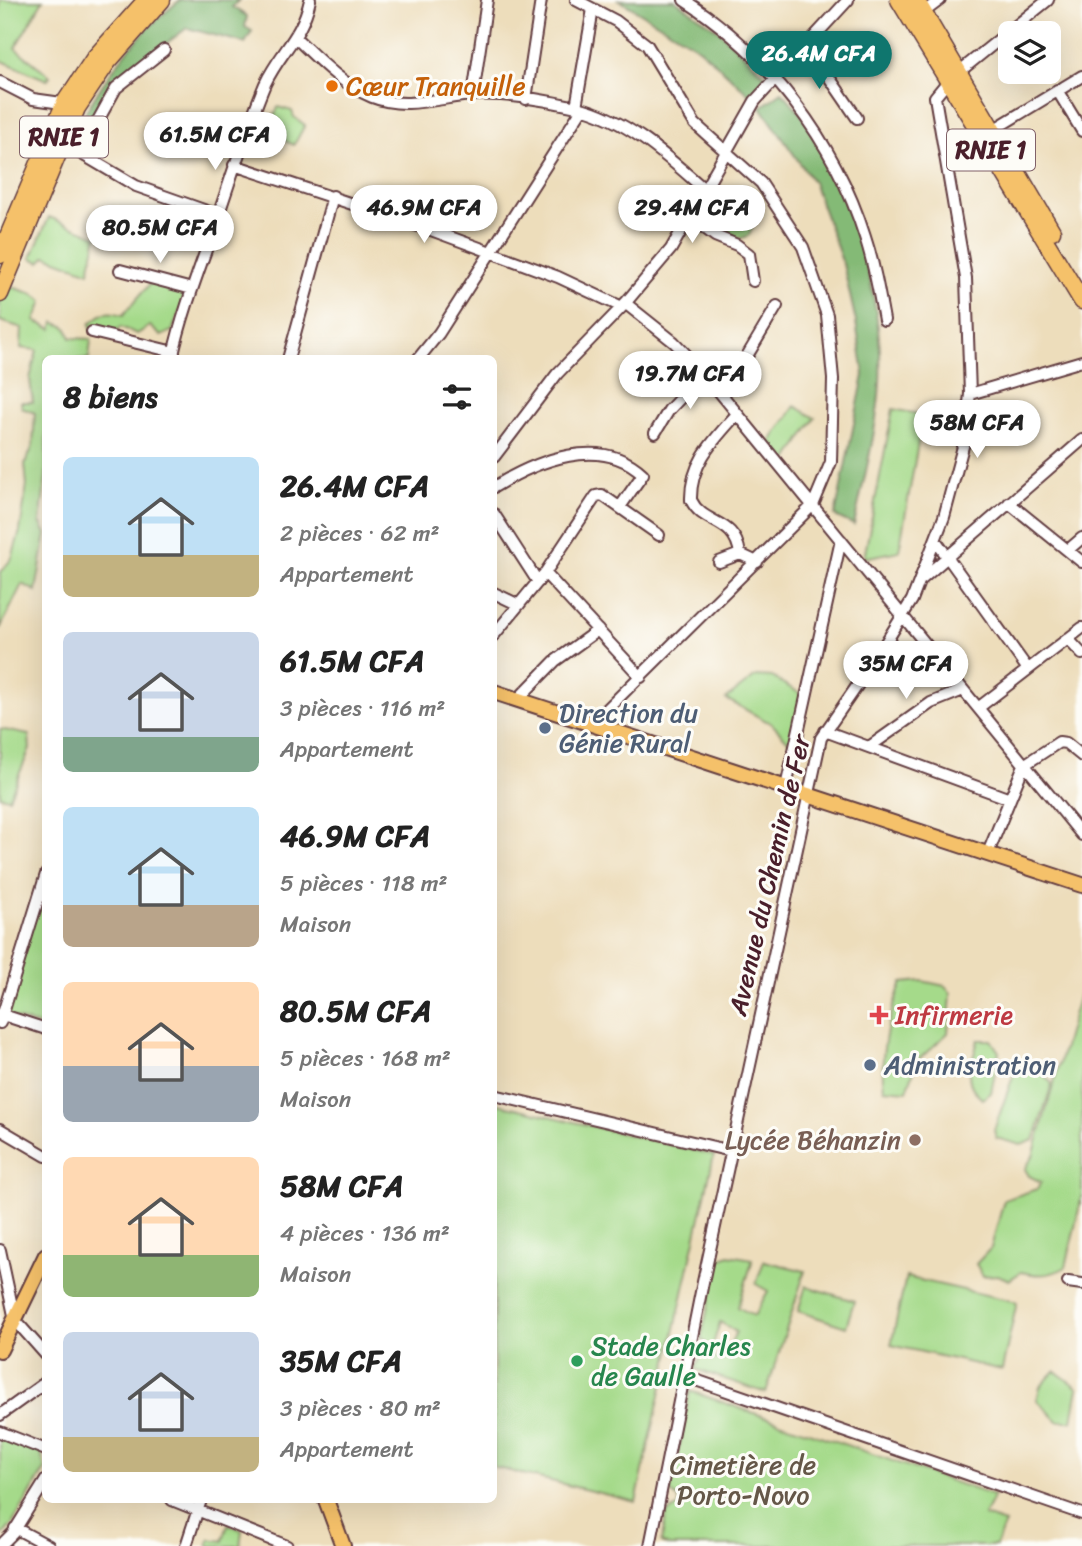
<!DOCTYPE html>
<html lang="fr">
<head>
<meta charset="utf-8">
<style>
  body { margin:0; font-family:Sriracha,sans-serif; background:#f6f6f6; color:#222; height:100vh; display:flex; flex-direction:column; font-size:26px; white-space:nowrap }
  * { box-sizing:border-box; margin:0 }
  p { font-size:23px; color:#767676 }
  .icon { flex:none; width:38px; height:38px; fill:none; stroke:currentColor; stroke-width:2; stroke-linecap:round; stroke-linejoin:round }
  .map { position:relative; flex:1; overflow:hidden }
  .side { position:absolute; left:42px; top:355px; width:455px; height:1148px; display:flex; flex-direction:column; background:#fff; border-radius:10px; box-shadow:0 7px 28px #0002 }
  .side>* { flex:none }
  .controls { position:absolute; left:998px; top:21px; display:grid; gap:14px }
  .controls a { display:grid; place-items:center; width:63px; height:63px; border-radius:10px; background:#fff; box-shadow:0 7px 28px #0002; font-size:35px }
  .price { position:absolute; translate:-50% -60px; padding:0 16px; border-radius:24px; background:#fff; color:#222; font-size:23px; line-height:46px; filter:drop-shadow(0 2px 4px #0008) }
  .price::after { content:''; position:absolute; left:50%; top:42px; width:21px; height:16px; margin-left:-10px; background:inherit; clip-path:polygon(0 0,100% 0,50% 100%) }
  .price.current { background:#0f766e; color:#fff }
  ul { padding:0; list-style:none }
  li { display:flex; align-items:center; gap:21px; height:175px; padding:0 21px }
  li span { display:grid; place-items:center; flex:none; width:196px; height:140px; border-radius:10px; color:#555 }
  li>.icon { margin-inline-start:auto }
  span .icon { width:84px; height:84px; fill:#fffc; stroke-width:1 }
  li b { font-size:30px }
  h2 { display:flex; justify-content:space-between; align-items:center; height:84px; padding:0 21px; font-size:30px }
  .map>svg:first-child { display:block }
</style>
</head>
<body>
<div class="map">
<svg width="1082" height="1546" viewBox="0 0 1082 1546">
  <rect width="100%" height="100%" fill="#fdfcf7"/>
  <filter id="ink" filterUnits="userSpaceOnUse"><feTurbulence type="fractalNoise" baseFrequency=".0143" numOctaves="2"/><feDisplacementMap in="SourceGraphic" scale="14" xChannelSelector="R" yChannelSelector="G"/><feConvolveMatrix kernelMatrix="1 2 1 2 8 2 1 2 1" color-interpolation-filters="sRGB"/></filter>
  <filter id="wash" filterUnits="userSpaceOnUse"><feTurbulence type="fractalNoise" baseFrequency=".00686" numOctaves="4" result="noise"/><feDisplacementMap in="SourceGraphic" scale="28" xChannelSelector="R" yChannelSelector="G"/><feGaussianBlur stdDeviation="1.57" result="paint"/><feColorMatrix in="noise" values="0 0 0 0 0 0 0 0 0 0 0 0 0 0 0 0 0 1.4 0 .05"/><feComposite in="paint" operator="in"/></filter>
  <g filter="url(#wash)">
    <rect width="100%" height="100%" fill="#edddbb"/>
    <path fill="#a5da8a" stroke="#787c5a" stroke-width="2" d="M0,0H43L15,48L50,76L47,80L0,60Z
      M278,107L292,111L294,117L305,125L294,145L285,141L284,133L271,125Z
      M725,193L733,204L738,201L750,206L747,217L753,226L749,235L742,238L718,232L706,225Z
      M49,217L97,236L89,272L46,256L40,262L31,258Z
      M153,280L184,288L186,296L172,331L161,336L150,326L137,334L121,327L110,336L92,332L90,324C102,312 107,310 123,315Z
      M9,286L33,294L43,301L35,321L52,329L54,322L66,327L71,338L91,339L89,359H46V476L40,522L46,534L36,591L22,584L0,629V573L12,558L20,531L27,485L25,464L33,446L35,413L22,408L21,402H33L30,379L37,350L21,348L22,328L0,321V301Z
      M795,406L815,418L787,461L769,444Z
      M893,409L923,415L899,551L864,558Z
      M756,676L772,677L806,697L795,748L772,724L726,699Z
      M0,729L29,735L30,749L9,798L0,796Z
      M45,875V1027L2,1015Z
      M922,981L945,986L951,993L948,1033L917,1061L907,1091L884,1089C879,1053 888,1017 902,983Z
      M1082,984V1195L1066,1267C1050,1276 1039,1276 1021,1272L1009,1280L998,1275L983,1276L976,1264L991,1248L1004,1200L1037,1189L1041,1182L1029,1176L1025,1169L1033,1156Z
      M978,1040H991L999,1052L991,1093L982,1099C960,1080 972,1067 978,1040Z
      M1017,1065C1032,1067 1043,1072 1052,1084L1034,1140L1021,1145L996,1138L994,1130Z
      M494,1103L714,1155L636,1502L494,1467Z
      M729,1255L753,1259L738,1307L754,1316L768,1291L756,1284L764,1261L805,1271L766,1393L695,1369L702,1354L723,1360L736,1332L720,1322L712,1348L701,1339L718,1260Z
      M906,1277L1017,1302L1002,1370L891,1345Z
      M806,1286L854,1301L846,1327L798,1311Z
      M1055,1371L1078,1388L1072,1421H1058L1037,1400L1040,1387Z
      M690,1391L994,1496L984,1516L1005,1523L996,1546H669L661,1543L667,1513L679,1506V1499L670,1492Z
      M0,1437L41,1453L45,1469L11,1526L0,1538Z
      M228,1524L242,1530L240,1546H208L210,1539L223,1541Z"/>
    <path fill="#84ba76" stroke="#676c50" stroke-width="2" d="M180,0H239L232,7L247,16L245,27L252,31L245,43L187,28L118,79L77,151L68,148C93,91 131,38 180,0Z
      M619,0H675L718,30L767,77L751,96L699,48Z
      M782,92C844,154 885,296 880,383C877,431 864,478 854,525L835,516L864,375L856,322L843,264L813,182L761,107Z"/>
  </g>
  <g filter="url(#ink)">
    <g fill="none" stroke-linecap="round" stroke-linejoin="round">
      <defs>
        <path id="minor" d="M576,0L616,21L647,45L695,124L761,183L803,247L827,315L833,379L831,462L813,505L592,724
          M684,0C768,54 835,141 865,237C874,264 879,292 884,320
          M924,12L940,0
          M297,39C319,60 343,85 372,97C405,110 438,98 472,95C504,92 545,100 577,107C627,119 668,157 705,190
          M807,45L857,118
          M164,50L116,88L80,153L136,186L218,215
          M0,82L33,99L69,104
          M1057,90L1082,131
          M473,95L487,0
          M526,99L541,0
          M576,107L593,9
          M993,130L1082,76
          M234,165L431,230L558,277L622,307
          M690,217L715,236L737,245L749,254L753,281
          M120,270L192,289
          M625,303L674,342L704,373L1082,835
          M92,332L174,352
          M172,359C183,309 202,263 218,216C233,172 247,127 265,84C280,52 302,37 310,0
          M288,359L333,196
          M418,359L439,333L582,109
          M970,394L1082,361
          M723,396L777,306
          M737,414C714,440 690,463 691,500C703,526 735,517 740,554
          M655,433L669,410L704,373
          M494,457L557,374L622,307L671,249L755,101L848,0
          M494,487C536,461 601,434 643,474L620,507
          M1009,503L1082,562
          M494,514L538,582
          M936,541L1027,668
          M1068,550L1082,538
          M719,562L740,554L757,562
          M545,573L641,677
          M922,579L1082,440
          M494,593L519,605
          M494,635L545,573L596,496L602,495L659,535
          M1068,639L1082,654
          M517,700L555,661L598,630
          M978,708L1082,628
          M825,731L1010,799
          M869,747L931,703L963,690
          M786,787L841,540
          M988,853L1024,765L1059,742L1066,743L1082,756
          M0,1014L46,1029
          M0,1023L46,874
          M494,1095L731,1151
          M0,1129L46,1156
          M0,1250L15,1320L46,1355
          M1068,1282L1082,1284
          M684,1376L1082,1514
          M0,1415L46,1382
          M0,1432L46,1450
          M172,1500L287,1546
          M15,1528L49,1546
          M0,1546L13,1533L46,1480
          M186,1546L201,1500
          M650,1546L703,1282L821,738L875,660L912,600L944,517L965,439L970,394L966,278L935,97L949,80L1048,0"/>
        <path id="major" d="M494,692L1082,885
          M0,1350L46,1255
          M326,1500L343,1546"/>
        <path id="highway" d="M899,0L1082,301
          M916,0L1052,231
          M0,255L65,102L95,57L146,0
          M0,294L77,108L107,63L162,0"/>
      </defs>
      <use href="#minor" stroke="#623c41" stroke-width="14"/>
      <use href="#major" stroke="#623c41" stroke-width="18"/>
      <use href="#highway" stroke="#623c41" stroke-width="19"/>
      <use href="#minor" stroke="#fff" stroke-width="10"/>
      <use href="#major" stroke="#f5c16b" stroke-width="14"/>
      <use href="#highway" stroke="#f5c16b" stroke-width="16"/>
    </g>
  </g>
  <circle fill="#e8710a" stroke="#fdfcf7" stroke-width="2.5" cx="332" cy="86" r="7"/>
  <g fill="#5c6f8a" stroke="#fdfcf7" stroke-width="2.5">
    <circle cx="545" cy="728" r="7"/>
    <circle cx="870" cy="1065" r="7"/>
  </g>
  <path fill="#e0444e" stroke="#fdfcf7" stroke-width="2.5" d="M875.5 1004.5h7v7h7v7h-7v7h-7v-7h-7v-7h7z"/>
  <circle fill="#8d6e63" stroke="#fdfcf7" stroke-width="2.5" cx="915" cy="1140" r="7"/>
  <circle fill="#2e9e5b" stroke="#fdfcf7" stroke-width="2.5" cx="577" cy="1361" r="7"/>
  <g text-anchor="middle" stroke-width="6" stroke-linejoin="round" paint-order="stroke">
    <g fill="#fdfcf7" stroke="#806168" stroke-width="2">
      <rect x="20" y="116.5" width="88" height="41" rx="5"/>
      <rect x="947" y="129.5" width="88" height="41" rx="5"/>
    </g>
    <g font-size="24" font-weight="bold" fill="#4a1f2b">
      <text x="64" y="145">RNIE 1</text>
      <text x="991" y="158">RNIE 1</text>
    </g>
    <g font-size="26" fill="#c56008" stroke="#fdfcf7" text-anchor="start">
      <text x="346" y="95">Cœur Tranquille</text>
    </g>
    <g font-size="26" fill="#4e5e75" stroke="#fdfcf7" text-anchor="start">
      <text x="559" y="722">Direction du<tspan x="559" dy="30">Génie Rural</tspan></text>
      <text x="884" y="1074">Administration</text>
    </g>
    <g font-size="26" fill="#4a1f2b" stroke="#fdfcf7">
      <text transform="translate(769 875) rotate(-77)" y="9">Avenue du Chemin de Fer</text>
    </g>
    <g font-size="26" fill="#be3a42" stroke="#fdfcf7" text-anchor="start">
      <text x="895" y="1024">Infirmerie</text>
    </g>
    <g font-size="26" fill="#785e54" stroke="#fdfcf7" text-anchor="end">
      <text x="901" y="1149">Lycée Béhanzin</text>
    </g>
    <g font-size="26" fill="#27864d" stroke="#fdfcf7" text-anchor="start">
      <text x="591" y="1355">Stade Charles<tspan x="591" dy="30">de Gaulle</tspan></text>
    </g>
    <g font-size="26" fill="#655748" stroke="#fdfcf7">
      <text x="743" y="1474">Cimetière de<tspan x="743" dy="30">Porto-Novo</tspan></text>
    </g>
  </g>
</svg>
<div class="controls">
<a><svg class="icon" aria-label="layers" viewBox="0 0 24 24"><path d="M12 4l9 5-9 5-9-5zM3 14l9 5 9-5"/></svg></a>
</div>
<b class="price current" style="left:819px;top:91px">26.4M CFA</b>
<b class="price" style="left:215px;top:172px">61.5M CFA</b>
<b class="price" style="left:424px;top:245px">46.9M CFA</b>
<b class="price" style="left:692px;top:245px">29.4M CFA</b>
<b class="price" style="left:160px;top:265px">80.5M CFA</b>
<b class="price" style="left:690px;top:411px">19.7M CFA</b>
<b class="price" style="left:977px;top:460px">58M CFA</b>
<b class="price" style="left:906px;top:701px">35M CFA</b>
<section class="side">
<h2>8 biens<svg class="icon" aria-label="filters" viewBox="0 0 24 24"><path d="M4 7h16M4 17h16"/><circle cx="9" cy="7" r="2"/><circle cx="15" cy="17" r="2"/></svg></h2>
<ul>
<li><span style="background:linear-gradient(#bfe0f5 70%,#c2b280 0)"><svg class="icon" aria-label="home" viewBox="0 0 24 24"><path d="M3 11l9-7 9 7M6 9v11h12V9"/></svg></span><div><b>26.4M CFA</b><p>2 pièces · 62 m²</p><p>Appartement</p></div></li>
<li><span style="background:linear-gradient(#c9d6e8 75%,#7fa58c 0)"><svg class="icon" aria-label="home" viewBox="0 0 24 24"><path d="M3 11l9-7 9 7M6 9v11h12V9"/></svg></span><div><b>61.5M CFA</b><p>3 pièces · 116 m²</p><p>Appartement</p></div></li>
<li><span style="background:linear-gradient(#bfe0f5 70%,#b9a48a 0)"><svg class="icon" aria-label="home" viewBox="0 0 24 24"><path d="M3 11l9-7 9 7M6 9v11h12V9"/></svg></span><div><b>46.9M CFA</b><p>5 pièces · 118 m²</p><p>Maison</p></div></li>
<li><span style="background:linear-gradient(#ffd9b3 60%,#9aa5b1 0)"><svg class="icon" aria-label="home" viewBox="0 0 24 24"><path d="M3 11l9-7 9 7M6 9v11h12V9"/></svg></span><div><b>80.5M CFA</b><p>5 pièces · 168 m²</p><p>Maison</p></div></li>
<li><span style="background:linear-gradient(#ffd9b3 70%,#8fb573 0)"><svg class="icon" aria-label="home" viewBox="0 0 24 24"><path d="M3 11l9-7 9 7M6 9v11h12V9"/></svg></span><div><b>58M CFA</b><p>4 pièces · 136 m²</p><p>Maison</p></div></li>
<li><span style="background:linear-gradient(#c9d6e8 75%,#c2b280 0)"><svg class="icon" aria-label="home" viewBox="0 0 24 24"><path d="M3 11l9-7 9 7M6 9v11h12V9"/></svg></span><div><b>35M CFA</b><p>3 pièces · 80 m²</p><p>Appartement</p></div></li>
</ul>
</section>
</div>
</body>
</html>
